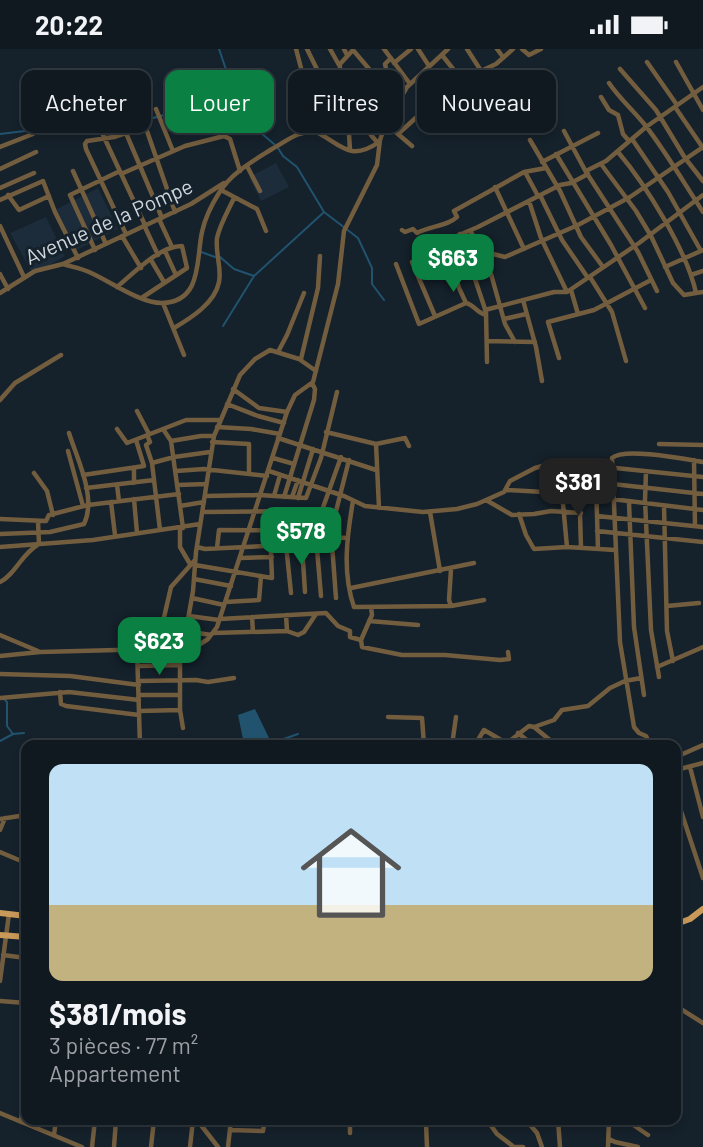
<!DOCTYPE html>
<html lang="fr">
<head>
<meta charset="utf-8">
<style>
  body { margin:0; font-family:Barlow,sans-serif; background:#192229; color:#f1f3f6; height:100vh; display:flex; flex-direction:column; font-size:26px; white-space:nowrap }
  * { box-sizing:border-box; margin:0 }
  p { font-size:23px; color:#9ca0a5 }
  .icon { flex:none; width:38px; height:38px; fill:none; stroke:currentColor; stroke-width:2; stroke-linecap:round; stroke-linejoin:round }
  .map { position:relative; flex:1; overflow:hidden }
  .sheet { position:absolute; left:21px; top:691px; width:660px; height:385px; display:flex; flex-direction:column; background:#101920; border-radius:14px; box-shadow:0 4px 10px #0003,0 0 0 2px #30383e }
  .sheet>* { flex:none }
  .banner { position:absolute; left:21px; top:21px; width:662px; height:63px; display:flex; gap:14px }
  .price { position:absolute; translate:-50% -60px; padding:0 16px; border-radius:14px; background:#0b8043; color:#fff; font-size:23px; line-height:46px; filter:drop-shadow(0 2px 4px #0008) }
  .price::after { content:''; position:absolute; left:50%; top:42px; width:21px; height:16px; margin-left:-10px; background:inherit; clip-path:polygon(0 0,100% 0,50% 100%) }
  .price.on { background:#222; color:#fff }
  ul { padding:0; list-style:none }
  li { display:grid; align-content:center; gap:14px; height:371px; padding:0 28px }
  li span { display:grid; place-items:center; height:217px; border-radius:14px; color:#555 }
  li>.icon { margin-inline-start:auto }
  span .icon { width:126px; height:126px; fill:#fffc; stroke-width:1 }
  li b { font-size:30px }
  .chip { padding:0 24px; border-radius:14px; background:#101920; box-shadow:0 4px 10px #0003,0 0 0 2px #30383e; font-size:24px; line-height:63px }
  .chip.on { background:#0b8043; color:#fff }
  .status { display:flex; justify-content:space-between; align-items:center; height:49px; padding:0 35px; background:#101920; direction:ltr }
  .status svg { height:19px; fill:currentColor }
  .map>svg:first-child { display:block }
</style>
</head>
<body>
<div class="status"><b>20:22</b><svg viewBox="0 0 49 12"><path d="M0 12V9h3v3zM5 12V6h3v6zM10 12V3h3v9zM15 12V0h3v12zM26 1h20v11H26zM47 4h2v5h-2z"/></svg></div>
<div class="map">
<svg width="703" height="1098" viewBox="0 0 703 1098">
  <rect width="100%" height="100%" fill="#15212b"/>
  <path fill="#1c2c3a" d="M276,114L289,138L261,152L249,128Z
    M98,139L118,180L73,203L53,162Z
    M46,168L65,207L33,226L10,184Z"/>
  <path fill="#21536e" d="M255,660L269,689L243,690L238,666Z"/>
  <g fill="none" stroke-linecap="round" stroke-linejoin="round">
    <path stroke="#21536e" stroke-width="2" d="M219,0L235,47L251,64L261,84L274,95
      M0,85L33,81L62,72L79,73L107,67L153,69L235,47
      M278,99L283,107L297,118L324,163L358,189L372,219V235L384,251
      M201,203L215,208
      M220,208L234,220L254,227
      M223,277L254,227L323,164
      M4,650L7,653V677L13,685
      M0,692L13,685L24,684
      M208,696L275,693L298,685"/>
    <path stroke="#735d3f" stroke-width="4.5" d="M296,0L305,34L303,47L309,65L315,72
      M307,0L349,85L350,101
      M330,0L339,16
      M344,0L347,6
      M384,0L410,35
      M418,0L429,17
      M467,0L494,42
      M497,0L503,8
      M522,0L529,6L541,0
      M442,6L465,35L478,60
      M391,9L385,15L387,24L379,40L397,54
      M647,13L677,56
      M676,13L703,61
      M394,14L411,0
      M620,20L656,61L685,109L703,132
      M481,22L496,15L513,0
      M423,23L444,51
      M609,34C619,49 633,61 645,76C666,103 684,134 703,163
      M601,48L609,61L618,66L623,85L629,92
      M362,50L371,62L412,97
      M95,54L103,86L145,176
      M675,58L703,99
      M139,59L175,163
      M156,60L173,102
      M564,82L586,123L638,203L657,242
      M303,83L313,73L333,68L361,50L381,43
      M398,85L419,66L465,35
      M632,90L668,143L701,202
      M530,91L560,142L581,188L603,218
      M378,94C364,80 338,34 340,15L353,1L381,34
      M0,98L33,85
      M556,105L611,196L645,259
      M542,113L598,84
      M601,115L636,162L651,187L673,234L684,246L696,244C687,202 646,136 618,103
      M247,117L260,142
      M0,120L36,103
      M73,122L106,195
      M586,122L606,112L646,78L703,38
      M525,123L538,147
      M121,125L185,97L224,87L230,90L240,122
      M495,138L524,200
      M0,139L34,124
      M221,141L257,160L266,182
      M8,146L19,161L49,147
      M540,146L562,191L588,229
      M0,151L43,132L55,163L78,209
      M529,152L541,189L567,243
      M159,170L172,198
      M144,176L158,206
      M0,177L24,228
      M402,181L405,183L413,180L417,184C429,177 448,177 457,168L454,162L524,123L546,119
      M470,182L475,189L482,193L485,205
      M126,185L86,100L85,95L87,92L114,88L126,84L162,169
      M460,185L486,263L487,313
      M122,187L141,219
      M95,201L70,146L120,122
      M165,202L176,226
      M151,211L164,233
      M412,213L435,267
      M469,213L489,204L505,208L578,176L630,148L703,98
      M63,215C72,218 80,219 89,223C110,232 139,254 162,254C203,253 196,209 202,183C205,169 212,155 219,144C231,124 253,112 272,100C287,92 298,81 316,83C340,94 349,114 379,93
      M396,215L419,275L466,254C475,256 476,264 486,266
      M665,218L703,201
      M0,225L8,240
      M691,226L703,222
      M590,228L612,263L626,312
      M475,230L491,225L505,275L515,293
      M117,238C134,224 159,197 182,197L187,219L143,248
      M571,241L578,265
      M0,244L35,222L63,215L191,155L224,134
      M696,244L703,243
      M523,251L536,298L542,332
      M163,254L184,306
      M466,254L459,239L445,192L478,178L560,136L571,134L588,125
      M485,261L554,243H567L639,194L703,146
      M504,270L526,265
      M174,279C191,269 215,254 219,233C222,219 215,204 217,189C220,175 228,162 234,149
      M487,292L535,293
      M278,303L287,286L304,244
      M559,309L548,273L594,261L651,231
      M301,310L318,239L320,207
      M233,340L259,359L287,363
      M0,351L15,334L61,306
      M227,355L258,367L284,374
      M137,362L149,385
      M217,378L251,380L280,385
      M117,380L127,394L186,371H219
      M163,380L171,392L183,479
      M326,383L376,395
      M147,386L150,393L146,396L152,414L160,481
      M278,389L376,421
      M171,392L201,387H214
      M212,393L249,395V424
      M659,395L703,396
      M68,402L83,457
      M273,409L294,415
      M694,411L695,477
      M152,414L174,408L210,403
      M134,419V434
      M176,422L204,420L267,427
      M269,422L344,447L365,457L423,463L457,460L477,455L504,443L510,432L535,419L557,413L703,428
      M646,423L645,451L651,581L659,628
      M34,424L47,442L53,466
      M83,426L144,417L136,391
      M549,428L703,445
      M579,431L581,499
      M596,433L598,500
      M117,436L119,452
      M178,436L206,435
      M86,439L154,431
      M506,441L562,444L703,461
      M562,444L567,498
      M205,447L259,446L306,449L321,409L337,343
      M274,447L280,426
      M284,448L314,351L315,340L312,334
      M292,448L298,431
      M298,449L313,400
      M134,450L137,484
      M486,451L512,466L534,465L551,462L581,464
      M353,452C347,487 342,523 354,558L451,557L484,551
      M111,453L115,486
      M629,453L634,578L644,646
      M180,457L204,453
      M664,457L667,582L673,612
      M379,459L376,395L405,389L409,397
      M203,463L297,462L320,467
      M430,463L440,522
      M519,465L526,486L534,500L567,498L615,501
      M597,467L703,478
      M0,470L46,472L49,466L88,456L179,445
      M180,479V498L190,515
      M301,480L305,543
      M597,482L703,493
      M0,485L50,483L84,475C97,448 77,410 69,384
      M331,488L346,489
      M0,498L93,491L200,475
      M197,498L205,500L286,496L291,544
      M217,499L219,481L331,482
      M240,509L272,508
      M195,516L272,529L270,480
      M194,530L231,537
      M0,533C16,525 21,505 39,495L38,472
      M351,539L474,514
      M321,547L316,488L320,467L341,408
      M192,549L224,556
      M336,549L331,482L349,411
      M225,553L259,551L261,527
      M451,557L449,551L451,520
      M667,557L699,554
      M286,566L287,582
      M189,567L219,571
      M252,568L253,583
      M220,570L326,564L338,577L350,582V588L361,591L362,598L402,606H445L500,611L509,610L508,603
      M369,572L418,576
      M186,582L211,586
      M213,584L287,582L298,586L304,583L316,565
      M0,586L38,602
      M361,591L372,566L371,558
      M183,599L193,542L196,503L214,387L240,326L255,310L270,301L299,310L316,322
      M180,600V661L183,679
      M0,607L40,603L194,599L208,590L217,578L287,363L295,346L313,333L338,235L344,182L377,116L380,91L386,74L407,38L448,0
      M138,617L180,616
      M657,618L703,598
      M0,625L70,627L139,636
      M139,632L196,631L208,633L234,629
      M60,643L61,655L66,657L139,666
      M139,646H180
      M0,649L69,643L139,651
      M139,662L180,661
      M388,668L422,669L424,696
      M534,678L554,671L562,661L588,657L610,639L625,632L641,629
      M518,684L533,696
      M507,694L529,677L534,678L556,696
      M140,696L137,600L152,590L162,577L171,538L195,511
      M452,696L456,668
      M475,696L484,681L510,696
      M650,696L646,687L639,684L634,678L620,593L612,409C624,398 685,410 703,413
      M676,708L703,696
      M690,718L703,768
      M676,721L703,714
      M676,747L703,829
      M0,770L26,766
      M0,781L5,769
      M0,803L26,814
      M3,906L26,909
      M0,932L9,865
      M0,952L26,954
      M676,957L703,974
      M0,1064L82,1098
      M197,1071L218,1098
      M377,1071H387
      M487,1071L497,1085L514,1098
      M526,1071L537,1084L542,1098
      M558,1071L560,1098
      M626,1071L648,1086
      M21,1073L26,1018
      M426,1074L427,1098
      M230,1081L263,1082L265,1071
      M350,1084V1071
      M54,1086L56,1071
      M609,1090L615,1093L638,1098
      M92,1098L95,1071
      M114,1098L116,1071
      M151,1098L154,1071
      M190,1098L193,1071
      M228,1098L231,1071
      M516,1098H523
      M608,1098L609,1071"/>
    <path stroke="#c89959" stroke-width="6" d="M0,864L26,867
      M676,875L690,870L703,860
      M0,886L26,888"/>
  </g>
  <g text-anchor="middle" stroke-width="6" stroke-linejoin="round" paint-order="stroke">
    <g font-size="21" fill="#ced6dd" stroke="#15212b">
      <text transform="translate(109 173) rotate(-24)" y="7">Avenue de la Pompe</text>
    </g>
  </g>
</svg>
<b class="price" style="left:453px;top:245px">$663</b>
<b class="price on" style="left:578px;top:469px">$381</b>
<b class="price" style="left:301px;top:518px">$578</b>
<b class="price" style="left:159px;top:628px">$623</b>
<div class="banner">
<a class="chip">Acheter</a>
<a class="chip on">Louer</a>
<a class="chip">Filtres</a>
<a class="chip">Nouveau</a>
</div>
<section class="sheet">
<ul>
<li><span style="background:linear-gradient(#bfe0f5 65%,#c2b280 0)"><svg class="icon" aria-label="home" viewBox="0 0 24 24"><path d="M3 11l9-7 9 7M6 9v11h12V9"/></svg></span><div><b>$381/mois</b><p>3 pièces · 77 m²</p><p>Appartement</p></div></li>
</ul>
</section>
</div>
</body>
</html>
